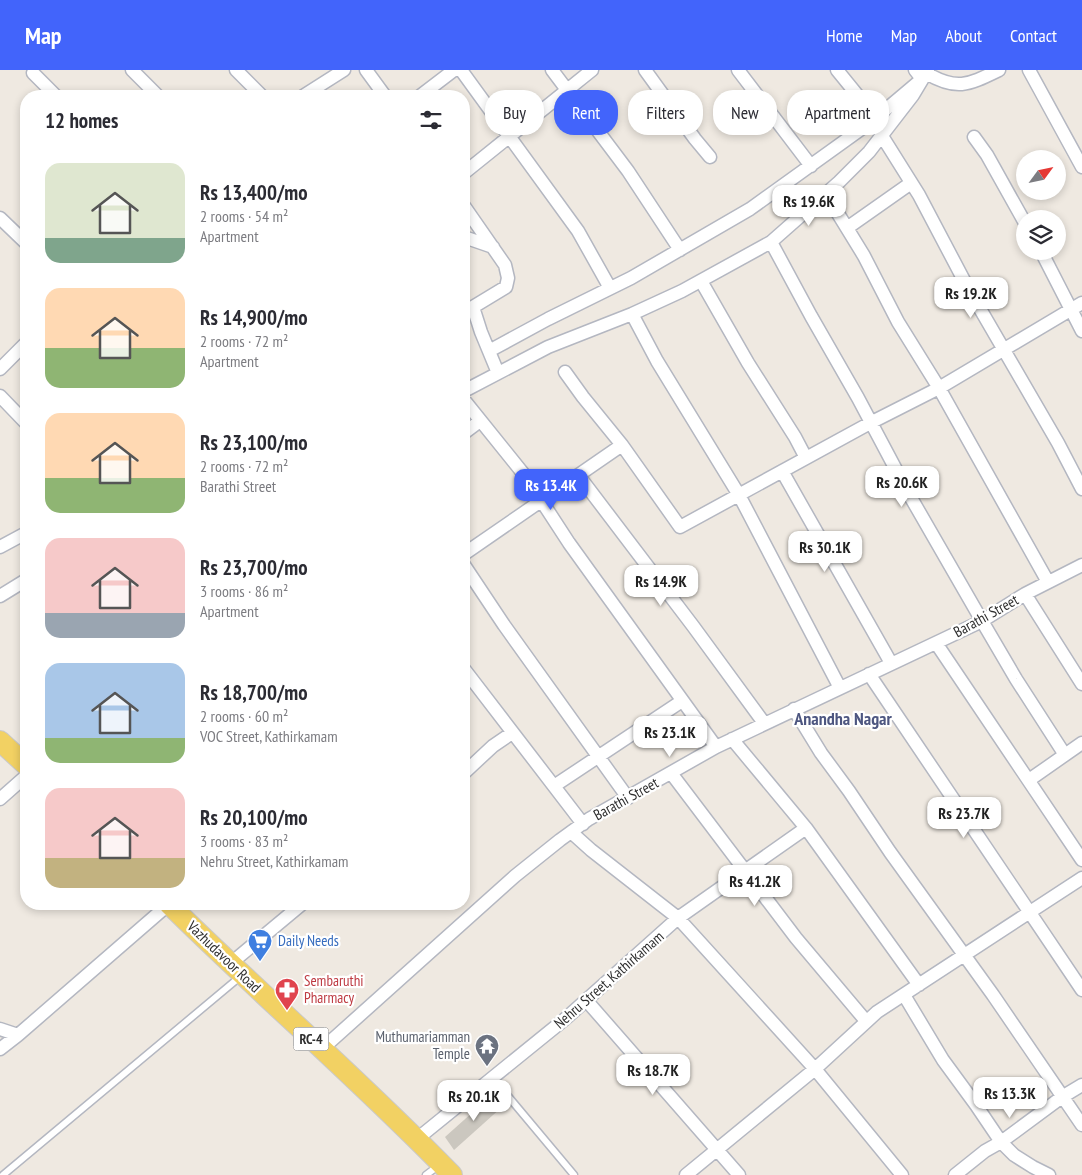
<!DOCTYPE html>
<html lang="en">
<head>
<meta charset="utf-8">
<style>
  body { margin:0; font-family:"PT Sans Narrow",sans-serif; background:#f2f2f3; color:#2b2b33; height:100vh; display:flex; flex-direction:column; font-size:19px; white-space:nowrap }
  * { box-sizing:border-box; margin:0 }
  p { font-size:16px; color:#7c7c81 }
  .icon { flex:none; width:28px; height:28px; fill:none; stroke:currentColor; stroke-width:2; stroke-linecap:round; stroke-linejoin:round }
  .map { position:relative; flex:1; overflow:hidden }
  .drawer { position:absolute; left:20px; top:20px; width:450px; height:820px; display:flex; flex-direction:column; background:#fff; border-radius:20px; box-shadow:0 2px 8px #0003 }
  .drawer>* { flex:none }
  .hud { position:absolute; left:485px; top:20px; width:475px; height:45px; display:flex; gap:10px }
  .needle { width:32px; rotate:57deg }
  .buttons { position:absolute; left:1016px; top:80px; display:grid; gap:10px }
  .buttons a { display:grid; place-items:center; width:50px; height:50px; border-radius:50%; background:#fff; box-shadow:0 2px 8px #0003; font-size:25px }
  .price { position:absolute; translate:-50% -42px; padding:0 11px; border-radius:10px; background:#fff; color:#222; font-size:16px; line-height:32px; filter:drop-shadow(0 1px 2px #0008) }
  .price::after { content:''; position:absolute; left:50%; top:30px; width:15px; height:11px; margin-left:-8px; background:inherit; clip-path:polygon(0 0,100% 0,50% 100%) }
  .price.selected { background:#4264fb; color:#fff }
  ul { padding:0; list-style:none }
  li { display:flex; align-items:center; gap:15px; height:125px; padding:0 25px }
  li span { display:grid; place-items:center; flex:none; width:140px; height:100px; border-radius:15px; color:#555 }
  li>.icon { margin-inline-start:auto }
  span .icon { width:60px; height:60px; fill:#fffc; stroke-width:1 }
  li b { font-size:21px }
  h2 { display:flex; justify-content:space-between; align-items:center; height:60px; padding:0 25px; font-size:21px }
  .pill { padding:0 18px; border-radius:20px; background:#fff; box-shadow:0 2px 8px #0003; font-size:18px; line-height:45px }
  .pill.selected { background:#4264fb; color:#fff }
  header { display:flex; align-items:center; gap:30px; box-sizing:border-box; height:70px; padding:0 25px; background:#4264fb; color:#fff }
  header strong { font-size:24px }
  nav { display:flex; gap:28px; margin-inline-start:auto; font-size:18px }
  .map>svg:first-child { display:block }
</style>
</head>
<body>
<header>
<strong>Map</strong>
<nav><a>Home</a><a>Map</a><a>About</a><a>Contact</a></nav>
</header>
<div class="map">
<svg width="1082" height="1105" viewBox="0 0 1082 1105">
  <rect width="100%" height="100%" fill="#efe9e1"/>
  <path fill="#cbc7bf" d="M493,1024L502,1037L454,1080L445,1067Z"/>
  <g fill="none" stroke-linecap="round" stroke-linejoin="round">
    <defs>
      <path id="lane" d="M492,1007L574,1105
        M3,1105L241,906
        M426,1105L438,1096"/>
      <path id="street" d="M132,0L158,26
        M236,0L262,26
        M366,0L385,26
        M461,0L578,161L610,218
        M552,0L628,101L680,180
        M645,0L695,69L710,87
        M738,0L811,96
        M837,0L876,48
        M1029,0L1082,97
        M33,3L56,26
        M926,3C957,21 968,15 999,0
        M303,26L344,0
        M420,26L454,0
        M882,66L919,125L968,218L1058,373L1082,419
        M974,67L987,85L1025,153
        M464,103L592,0
        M826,124L864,186L898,252L939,318L1048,512
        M464,136L505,195L508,208L506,217L473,237L481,262L498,303
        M0,148L26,173
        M847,158L911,113
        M464,167L493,177
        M771,172L811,246L858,328L910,426L982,551L1016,609L1065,685
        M1041,181L1082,261
        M701,211L748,293L795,367L806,388
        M632,244L657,291L739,425L840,618
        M489,281L548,249L631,208L750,139L871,52L922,9L915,0
        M0,299L26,273
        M565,302L583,327L622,375L680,457L872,352L939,318L1082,233
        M464,321L548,277L632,244L682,221L771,172L839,112L869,82L913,25L928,0
        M0,326L26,353
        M464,330L526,407L569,473L716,677
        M464,363L480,351
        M782,401L891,593
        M579,406L693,556L764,653
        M0,477L26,463
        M464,484L622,375
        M464,495L504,555L628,728
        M1025,524L1082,614
        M0,526L26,510
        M936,573L1082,790
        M464,599L583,754
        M869,604L1082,920
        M794,639L821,683L849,721L890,782L993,925L1082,1055
        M732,669L806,758L919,915
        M464,703L493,676L512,663
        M671,703L796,868L866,951
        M1029,710L1082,673
        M554,716L682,631
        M0,729L26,706
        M571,762L591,780L678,848L815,999L902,1105
        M230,894L302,834
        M904,925L943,990L976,1035L1001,1072L1014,1085L1033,1097L1049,1105
        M586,930L739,1105
        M0,959L18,965L169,834
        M0,979L18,965
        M322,979L515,806L560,770L589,749L716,677L982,551L1025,524L1082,495
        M417,1069L565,949L678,848L806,758
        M686,1105L815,999L877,942L1082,808
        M955,1105L985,1081L1001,1072L1062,1027L1082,1015"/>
      <path id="primary" d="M0,671L26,695
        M169,834C262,926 361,1011 452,1105"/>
    </defs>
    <use href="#lane" stroke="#b4b7c1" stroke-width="9"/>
    <use href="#street" stroke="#b4b7c1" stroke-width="15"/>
    <use href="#primary" stroke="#c9c9c9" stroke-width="22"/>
    <use href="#lane" stroke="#fff" stroke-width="6"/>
    <use href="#street" stroke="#fff" stroke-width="12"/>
    <use href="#primary" stroke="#f2d163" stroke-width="20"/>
  </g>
  <defs>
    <symbol id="supermarket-pin" viewBox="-11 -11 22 30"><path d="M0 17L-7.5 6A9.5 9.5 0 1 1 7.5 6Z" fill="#3f7fe0" stroke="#fff"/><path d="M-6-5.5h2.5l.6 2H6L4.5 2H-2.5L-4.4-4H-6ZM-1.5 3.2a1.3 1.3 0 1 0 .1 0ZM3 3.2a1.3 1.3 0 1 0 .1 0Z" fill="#fff"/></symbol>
    <symbol id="pharmacy-pin" viewBox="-11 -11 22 30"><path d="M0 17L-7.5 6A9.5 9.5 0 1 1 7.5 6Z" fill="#e0444e" stroke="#fff"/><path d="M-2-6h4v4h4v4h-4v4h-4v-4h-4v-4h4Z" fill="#fff"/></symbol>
    <symbol id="temple-pin" viewBox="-11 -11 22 30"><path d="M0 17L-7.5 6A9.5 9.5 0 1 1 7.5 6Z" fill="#6b7280" stroke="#fff"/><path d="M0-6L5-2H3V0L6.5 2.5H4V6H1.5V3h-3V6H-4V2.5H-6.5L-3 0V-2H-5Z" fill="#fff"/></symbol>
  </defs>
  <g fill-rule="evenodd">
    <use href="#supermarket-pin" x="246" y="857" width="28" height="38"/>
    <use href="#pharmacy-pin" x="273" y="906" width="28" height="38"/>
    <use href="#temple-pin" x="473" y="962" width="28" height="38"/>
  </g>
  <g text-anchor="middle" stroke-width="4.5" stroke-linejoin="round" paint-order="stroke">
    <rect fill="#fff" stroke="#6d6d6d" stroke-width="1" x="293.5" y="957.5" width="35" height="23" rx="4"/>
    <g font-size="14" font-weight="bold" fill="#2e2e2e">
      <text x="311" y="974">RC-4</text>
    </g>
    <g font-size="15" fill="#2e2e2e" stroke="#fff">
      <text transform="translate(986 546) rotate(-29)" y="5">Barathi Street</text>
      <text transform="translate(626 729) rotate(-29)" y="5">Barathi Street</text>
      <text transform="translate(224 887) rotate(44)" y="5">Vazhudavoor Road</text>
      <text transform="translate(609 910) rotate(-41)" y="5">Nehru Street, Kathirkamam</text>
    </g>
    <g font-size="15" fill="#366cbe" stroke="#fff" text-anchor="start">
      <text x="278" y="876">Daily Needs</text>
    </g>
    <g font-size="15" fill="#be3a42" stroke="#fff" text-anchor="start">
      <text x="304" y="916">Sembaruthi<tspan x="304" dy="17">Pharmacy</tspan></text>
    </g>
    <g font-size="15" fill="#5b616d" stroke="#fff" text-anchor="end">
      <text x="470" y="972">Muthumariamman<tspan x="470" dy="17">Temple</tspan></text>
    </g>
    <g font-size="18" font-weight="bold" fill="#4d5680" stroke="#fff">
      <text x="843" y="655">Anandha Nagar</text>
    </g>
  </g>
</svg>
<div class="buttons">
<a><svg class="needle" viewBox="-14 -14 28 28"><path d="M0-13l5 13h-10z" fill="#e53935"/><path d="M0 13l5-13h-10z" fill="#7c7c81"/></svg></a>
<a><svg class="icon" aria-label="layers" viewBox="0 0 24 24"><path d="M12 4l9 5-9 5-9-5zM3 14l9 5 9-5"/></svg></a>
</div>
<b class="price" style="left:809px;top:157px">Rs 19.6K</b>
<b class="price" style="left:971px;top:249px">Rs 19.2K</b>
<b class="price" style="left:902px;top:438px">Rs 20.6K</b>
<b class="price selected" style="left:551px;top:441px">Rs 13.4K</b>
<b class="price" style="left:825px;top:503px">Rs 30.1K</b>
<b class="price" style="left:661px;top:537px">Rs 14.9K</b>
<b class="price" style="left:670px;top:688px">Rs 23.1K</b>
<b class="price" style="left:964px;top:769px">Rs 23.7K</b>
<b class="price" style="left:755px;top:837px">Rs 41.2K</b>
<b class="price" style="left:653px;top:1026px">Rs 18.7K</b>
<b class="price" style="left:1010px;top:1049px">Rs 13.3K</b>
<b class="price" style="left:474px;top:1052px">Rs 20.1K</b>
<div class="hud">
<a class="pill">Buy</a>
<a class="pill selected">Rent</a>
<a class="pill">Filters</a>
<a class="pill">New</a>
<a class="pill">Apartment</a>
</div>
<section class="drawer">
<h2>12 homes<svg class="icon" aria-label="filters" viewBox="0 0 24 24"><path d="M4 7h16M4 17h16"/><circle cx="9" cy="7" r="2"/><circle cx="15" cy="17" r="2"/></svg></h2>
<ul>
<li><span style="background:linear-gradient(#dfe7d0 75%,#7fa58c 0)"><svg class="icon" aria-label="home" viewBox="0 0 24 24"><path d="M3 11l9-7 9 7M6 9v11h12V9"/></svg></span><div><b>Rs 13,400/mo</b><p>2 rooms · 54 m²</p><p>Apartment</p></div></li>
<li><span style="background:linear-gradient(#ffd9b3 60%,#8fb573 0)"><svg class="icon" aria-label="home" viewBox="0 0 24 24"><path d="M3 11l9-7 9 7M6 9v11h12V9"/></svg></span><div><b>Rs 14,900/mo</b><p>2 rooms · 72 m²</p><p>Apartment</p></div></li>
<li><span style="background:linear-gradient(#ffd9b3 65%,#8fb573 0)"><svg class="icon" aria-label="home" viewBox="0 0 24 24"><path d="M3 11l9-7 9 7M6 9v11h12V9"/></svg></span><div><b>Rs 23,100/mo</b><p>2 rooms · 72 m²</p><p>Barathi Street</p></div></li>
<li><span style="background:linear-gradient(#f6c9c9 75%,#9aa5b1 0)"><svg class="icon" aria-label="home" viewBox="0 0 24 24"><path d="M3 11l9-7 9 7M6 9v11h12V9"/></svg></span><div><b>Rs 23,700/mo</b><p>3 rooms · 86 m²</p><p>Apartment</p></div></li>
<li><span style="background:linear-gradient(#a9c7e8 75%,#8fb573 0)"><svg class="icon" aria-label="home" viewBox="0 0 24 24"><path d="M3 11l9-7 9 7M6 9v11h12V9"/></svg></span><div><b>Rs 18,700/mo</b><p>2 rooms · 60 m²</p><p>VOC Street, Kathirkamam</p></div></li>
<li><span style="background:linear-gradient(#f6c9c9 70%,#c2b280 0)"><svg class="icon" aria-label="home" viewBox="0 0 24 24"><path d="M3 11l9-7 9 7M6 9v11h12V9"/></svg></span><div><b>Rs 20,100/mo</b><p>3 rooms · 83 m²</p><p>Nehru Street, Kathirkamam</p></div></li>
</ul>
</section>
</div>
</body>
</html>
